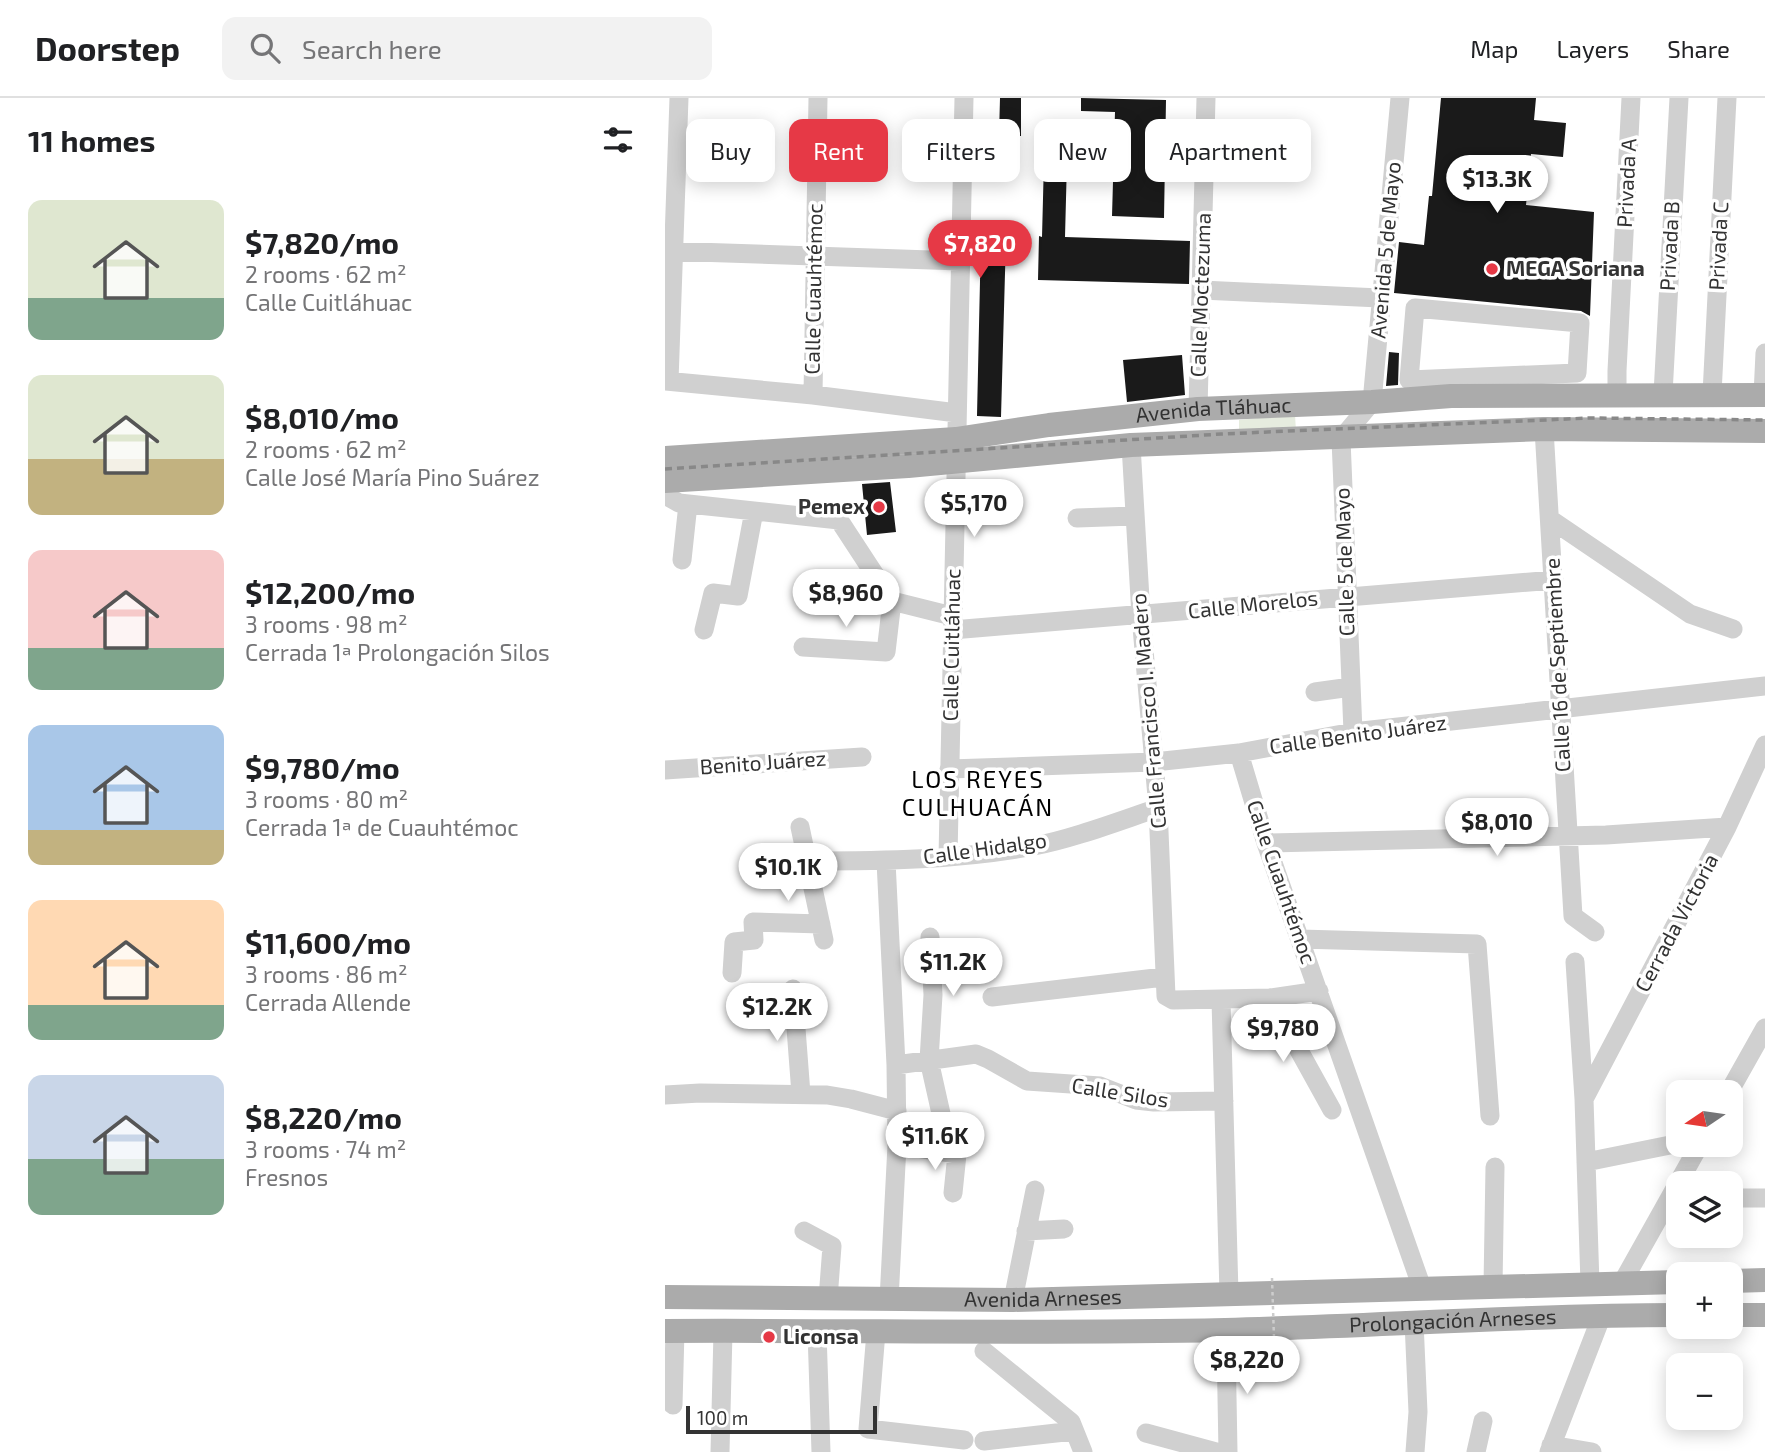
<!DOCTYPE html>
<html lang="en">
<head>
<meta charset="utf-8">
<style>
  body { margin:0; font-family:"Exo 2",sans-serif; background:#f2f2f2; color:#202124; height:100vh; display:flex; flex-direction:column; font-size:26px; white-space:nowrap }
  * { box-sizing:border-box; margin:0 }
  p { font-size:23px; color:#757577 }
  .icon { flex:none; width:38px; height:38px; fill:none; stroke:currentColor; stroke-width:2; stroke-linecap:round; stroke-linejoin:round }
  .map { position:relative; flex:1; overflow:hidden }
  .side { display:flex; flex-direction:column; background:#fff; width:665px }
  .side>* { flex:none }
  .banner { position:absolute; left:21px; top:21px; width:665px; height:63px; display:flex; gap:14px }
  .needle { width:46px; rotate:257deg }
  .fabs { position:absolute; left:1001px; top:982px; display:grid; gap:14px }
  .fabs a { display:grid; place-items:center; width:77px; height:77px; border-radius:14px; background:#fff; box-shadow:0 4px 18px #0003; font-size:35px }
  .scale { position:absolute; left:21px; bottom:18px; width:191px; box-sizing:border-box; padding-left:7px; border:4px solid #333; border-top:0; font-size:19px; line-height:24px; white-space:nowrap; color:#333; -webkit-text-stroke:5px #fff; paint-order:stroke }
  .price { position:absolute; translate:-50% -60px; padding:0 16px; border-radius:24px; background:#fff; color:#222; font-size:23px; line-height:46px; filter:drop-shadow(0 2px 4px #0008) }
  .price::after { content:''; position:absolute; left:50%; top:42px; width:21px; height:16px; margin-left:-10px; background:inherit; clip-path:polygon(0 0,100% 0,50% 100%) }
  .price.current { background:#e63946; color:#fff }
  ul { padding:0; list-style:none }
  li { display:flex; align-items:center; gap:21px; height:175px; padding:0 28px }
  li span { display:grid; place-items:center; flex:none; width:196px; height:140px; border-radius:14px; color:#555 }
  li>.icon { margin-inline-start:auto }
  span .icon { width:84px; height:84px; fill:#fffc; stroke-width:1 }
  li b { font-size:30px }
  h2 { display:flex; justify-content:space-between; align-items:center; height:84px; padding:0 28px; font-size:30px }
  .tag { padding:0 24px; border-radius:14px; background:#fff; box-shadow:0 4px 18px #0003; font-size:24px; line-height:63px }
  .tag.current { background:#e63946; color:#fff }
  header { display:flex; align-items:center; gap:42px; box-sizing:border-box; height:98px; padding:0 35px; background:#fff; border-bottom:2px solid #e0e0e0 }
  header strong { font-size:33px }
  nav { display:flex; gap:38px; margin-inline-start:auto; font-size:24px }
  .search { width:490px; height:63px; background:#f2f2f2; display:flex; align-items:center; gap:18px; box-sizing:border-box; padding:0 24px; border-radius:14px; color:#757577; font-size:26px }
  main { display:flex; flex:1; min-height:0 }
  .map>svg:first-child { display:block }
</style>
</head>
<body>
<header>
<strong>Doorstep</strong>
<div class="search"><svg class="icon" aria-label="search" viewBox="0 0 24 24"><circle cx="10" cy="10" r="6"/><path d="M15 15l6 6"/></svg>Search here</div>
<nav><a>Map</a><a>Layers</a><a>Share</a></nav>
</header>
<main>
<section class="side">
<h2>11 homes<svg class="icon" aria-label="filters" viewBox="0 0 24 24"><path d="M4 7h16M4 17h16"/><circle cx="9" cy="7" r="2"/><circle cx="15" cy="17" r="2"/></svg></h2>
<ul>
<li><span style="background:linear-gradient(#dfe7d0 70%,#7fa58c 0)"><svg class="icon" aria-label="home" viewBox="0 0 24 24"><path d="M3 11l9-7 9 7M6 9v11h12V9"/></svg></span><div><b>$7,820/mo</b><p>2 rooms · 62 m²</p><p>Calle Cuitláhuac</p></div></li>
<li><span style="background:linear-gradient(#dfe7d0 60%,#c2b280 0)"><svg class="icon" aria-label="home" viewBox="0 0 24 24"><path d="M3 11l9-7 9 7M6 9v11h12V9"/></svg></span><div><b>$8,010/mo</b><p>2 rooms · 62 m²</p><p>Calle José María Pino Suárez</p></div></li>
<li><span style="background:linear-gradient(#f6c9c9 70%,#7fa58c 0)"><svg class="icon" aria-label="home" viewBox="0 0 24 24"><path d="M3 11l9-7 9 7M6 9v11h12V9"/></svg></span><div><b>$12,200/mo</b><p>3 rooms · 98 m²</p><p>Cerrada 1ª Prolongación Silos</p></div></li>
<li><span style="background:linear-gradient(#a9c7e8 75%,#c2b280 0)"><svg class="icon" aria-label="home" viewBox="0 0 24 24"><path d="M3 11l9-7 9 7M6 9v11h12V9"/></svg></span><div><b>$9,780/mo</b><p>3 rooms · 80 m²</p><p>Cerrada 1ª de Cuauhtémoc</p></div></li>
<li><span style="background:linear-gradient(#ffd9b3 75%,#7fa58c 0)"><svg class="icon" aria-label="home" viewBox="0 0 24 24"><path d="M3 11l9-7 9 7M6 9v11h12V9"/></svg></span><div><b>$11,600/mo</b><p>3 rooms · 86 m²</p><p>Cerrada Allende</p></div></li>
<li><span style="background:linear-gradient(#c9d6e8 60%,#7fa58c 0)"><svg class="icon" aria-label="home" viewBox="0 0 24 24"><path d="M3 11l9-7 9 7M6 9v11h12V9"/></svg></span><div><b>$8,220/mo</b><p>3 rooms · 74 m²</p><p>Fresnos</p></div></li>
</ul>
</section>
<div class="map">
<svg width="1100" height="1354" viewBox="0 0 1100 1354">
  <rect width="100%" height="100%" fill="#fff"/>
  <path fill="#e6ecdf" d="M630,316L631,334L574,336V322Z"/>
  <path fill="#1a1a1a" d="M335,0H356V38L334,37Z
    M416,0L501,2L499,120L447,118L450,14L416,13Z
    M776,0H871L869,22L901,25L898,59L866,56L861,107L929,114L925,218L916,213L729,195L734,144L759,147L764,98H767Z
    M380,23L403,24L400,139L525,143L524,186L373,182L374,138L377,139Z
    M316,138L341,139L336,319L312,318Z
    M724,254L734,255L733,287L721,288Z
    M517,257L520,297L462,304L458,262Z
    M225,384L231,434L202,437L197,386Z"/>
  <g fill="none" stroke-linecap="round" stroke-linejoin="round">
    <path stroke="#d0d0d0" stroke-width="19" d="M0,153L295,163
      M536,192L715,200
      M750,210L915,225L912,275L744,282Z
      M0,283L148,297L292,315
      M4,283L14,0
      M998,296L1014,0
      M1047,296L1062,0
      M148,297L153,0
      M952,297V273L966,0
      M1098,297L1100,255
      M533,311L541,0
      M879,331L908,818L930,834
      M466,347L476,518L493,710L501,898L508,902L605,900L654,893
      M0,397L14,405L174,422L227,503L287,518
      M412,420L469,418
      M885,421L1025,516L1068,531
      M17,462L23,406
      M39,532L48,495L73,498L89,413
      M287,532C488,517 688,497 889,482
      M138,549L221,554L227,503
      M650,594L686,589
      M688,634L676,341L707,304L735,0
      M574,655L601,745L757,1190
      M284,671L489,664L574,655L688,634L1100,588
      M0,672L197,659
      M135,729L159,842
      M601,745L941,737L1062,729
      M283,759L299,0
      M142,763C218,763 294,762 369,748C407,741 454,723 493,710
      M221,763L231,967L232,1047L224,1202
      M265,839L268,897L264,962L281,1038L299,1035
      M635,841L812,846L825,1018
      M910,864L919,1001L925,1186
      M67,875L69,844L89,842L88,824L156,826
      M128,891L136,996
      M327,899L499,879
      M605,900L667,1012
      M556,902L564,1196
      M231,967L311,956L323,961L362,983L435,988L471,1002L489,1004L559,1003
      M1064,994L1100,930
      M0,997L35,995L162,997L186,1001L232,1013
      M919,1001L1062,729L1100,647
      M232,1047L292,1056L288,1095
      M921,1064L1010,1046
      M1066,1100H1100
      M139,1133L167,1148L163,1201
      M361,1133L399,1131
      M957,1185L1035,1046
      M828,1188L830,1069
      M348,1202L370,1092
      M749,1224L753,1314L750,1354
      M152,1234L156,1354
      M211,1234L203,1331L299,1342
      M561,1243L563,1354
      M319,1253L406,1324L418,1354
      M8,1307L10,1233
      M481,1335L551,1354
      M319,1343L409,1333
      M886,1347L927,1354
      M55,1354L58,1234
      M811,1354L818,1323
      M884,1354L937,1217"/>
    <g stroke="#ababab" stroke-width="24">
      <path id="s1" d="M0,360L291,341L384,327L533,311L707,304L786,298L1100,297"/>
      <path d="M0,383L243,368L466,347L879,331L1100,333"/>
      <path d="M1066,1183L1100,1182"/>
      <path id="s2" d="M0,1199L348,1202L1013,1184"/>
      <path d="M1066,1217H1100"/>
      <path id="s3" d="M0,1233C187,1232 373,1236 560,1232C711,1228 862,1217 1013,1217"/>
    </g>
    <path stroke="#888" stroke-width="3.5" stroke-dasharray="7 5" stroke-linecap="butt" d="M0,371L556,336L925,320L1100,322"/>
    <path stroke="#cdcdcd" stroke-width="2.5" stroke-dasharray="3.5 3.5" stroke-linecap="butt" d="M607,1180L609,1240"/>
  </g>
  <g fill="#e63946" stroke="#fff" stroke-width="2.5">
    <circle cx="827" cy="171" r="7"/>
    <circle cx="214" cy="409" r="7"/>
    <circle cx="104" cy="1239" r="7"/>
  </g>
  <g text-anchor="middle" stroke-width="7" stroke-linejoin="round" paint-order="stroke">
    <g font-size="21" fill="#333" stroke="#fff">
      <text transform="translate(962 85) rotate(-87)" y="7">Privada A</text>
      <text transform="translate(1005 148) rotate(-87)" y="7">Privada B</text>
      <text transform="translate(1054 148) rotate(-87)" y="7">Privada C</text>
      <text transform="translate(721 152) rotate(-85)" y="7">Avenida 5 de Mayo</text>
      <text transform="translate(149 191) rotate(-89)" y="7">Calle Cuauhtémoc</text>
      <text transform="translate(536 197) rotate(-88)" y="7">Calle Moctezuma</text>
      <text dy="7" stroke="none"><textPath href="#s1" startOffset="551">Avenida Tláhuac</textPath></text>
      <text transform="translate(680 464) rotate(-92)" y="7">Calle 5 de Mayo</text>
      <text transform="translate(588 507) rotate(-6)" y="7">Calle Morelos</text>
      <text transform="translate(287 547) rotate(-89)" y="7">Calle Cuitláhuac</text>
      <text transform="translate(893 567) rotate(-93)" y="7">Calle 16 de Septiembre</text>
      <text transform="translate(484 613) rotate(-95)" y="7">Calle Francisco I. Madero</text>
      <text transform="translate(693 637) rotate(-8)" y="7">Calle Benito Juárez</text>
      <text transform="translate(98 665) rotate(-4)" y="7">Benito Juárez</text>
      <text transform="translate(320 751) rotate(-8)" y="7">Calle Hidalgo</text>
      <text transform="translate(616 784) rotate(71)" y="7">Calle Cuauhtémoc</text>
      <text transform="translate(1012 825) rotate(-62)" y="7">Cerrada Victoria</text>
      <text transform="translate(455 995) rotate(9)" y="7">Calle Silos</text>
      <text dy="7" stroke="none"><textPath href="#s2" startOffset="378">Avenida Arneses</textPath></text>
      <text dy="7" stroke="none"><textPath href="#s3" startOffset="788">Prolongación Arneses</textPath></text>
    </g>
    <g font-size="21" font-weight="bold" fill="#333" stroke="#fff" text-anchor="start">
      <text x="841" y="178">MEGA Soriana</text>
      <text x="200" y="416" text-anchor="end">Pemex</text>
      <text x="118" y="1246">Liconsa</text>
    </g>
    <g font-size="24" letter-spacing="2" fill="#000" stroke="#fff">
      <text x="313" y="690">LOS REYES<tspan x="313" dy="28">CULHUACÁN</tspan></text>
    </g>
  </g>
</svg>
<div class="fabs">
<a><svg class="needle" viewBox="-14 -14 28 28"><path d="M0-13l5 13h-10z" fill="#e53935"/><path d="M0 13l5-13h-10z" fill="#757577"/></svg></a>
<a><svg class="icon" aria-label="layers" viewBox="0 0 24 24"><path d="M12 4l9 5-9 5-9-5zM3 14l9 5 9-5"/></svg></a>
<a>+</a>
<a>−</a>
</div>
<div class="scale">100 m</div>
<b class="price" style="left:832px;top:117px">$13.3K</b>
<b class="price current" style="left:315px;top:182px">$7,820</b>
<b class="price" style="left:309px;top:441px">$5,170</b>
<b class="price" style="left:181px;top:531px">$8,960</b>
<b class="price" style="left:832px;top:760px">$8,010</b>
<b class="price" style="left:123px;top:805px">$10.1K</b>
<b class="price" style="left:288px;top:900px">$11.2K</b>
<b class="price" style="left:112px;top:945px">$12.2K</b>
<b class="price" style="left:618px;top:966px">$9,780</b>
<b class="price" style="left:270px;top:1074px">$11.6K</b>
<b class="price" style="left:582px;top:1298px">$8,220</b>
<div class="banner">
<a class="tag">Buy</a>
<a class="tag current">Rent</a>
<a class="tag">Filters</a>
<a class="tag">New</a>
<a class="tag">Apartment</a>
</div>
</div>
</main>
</body>
</html>
